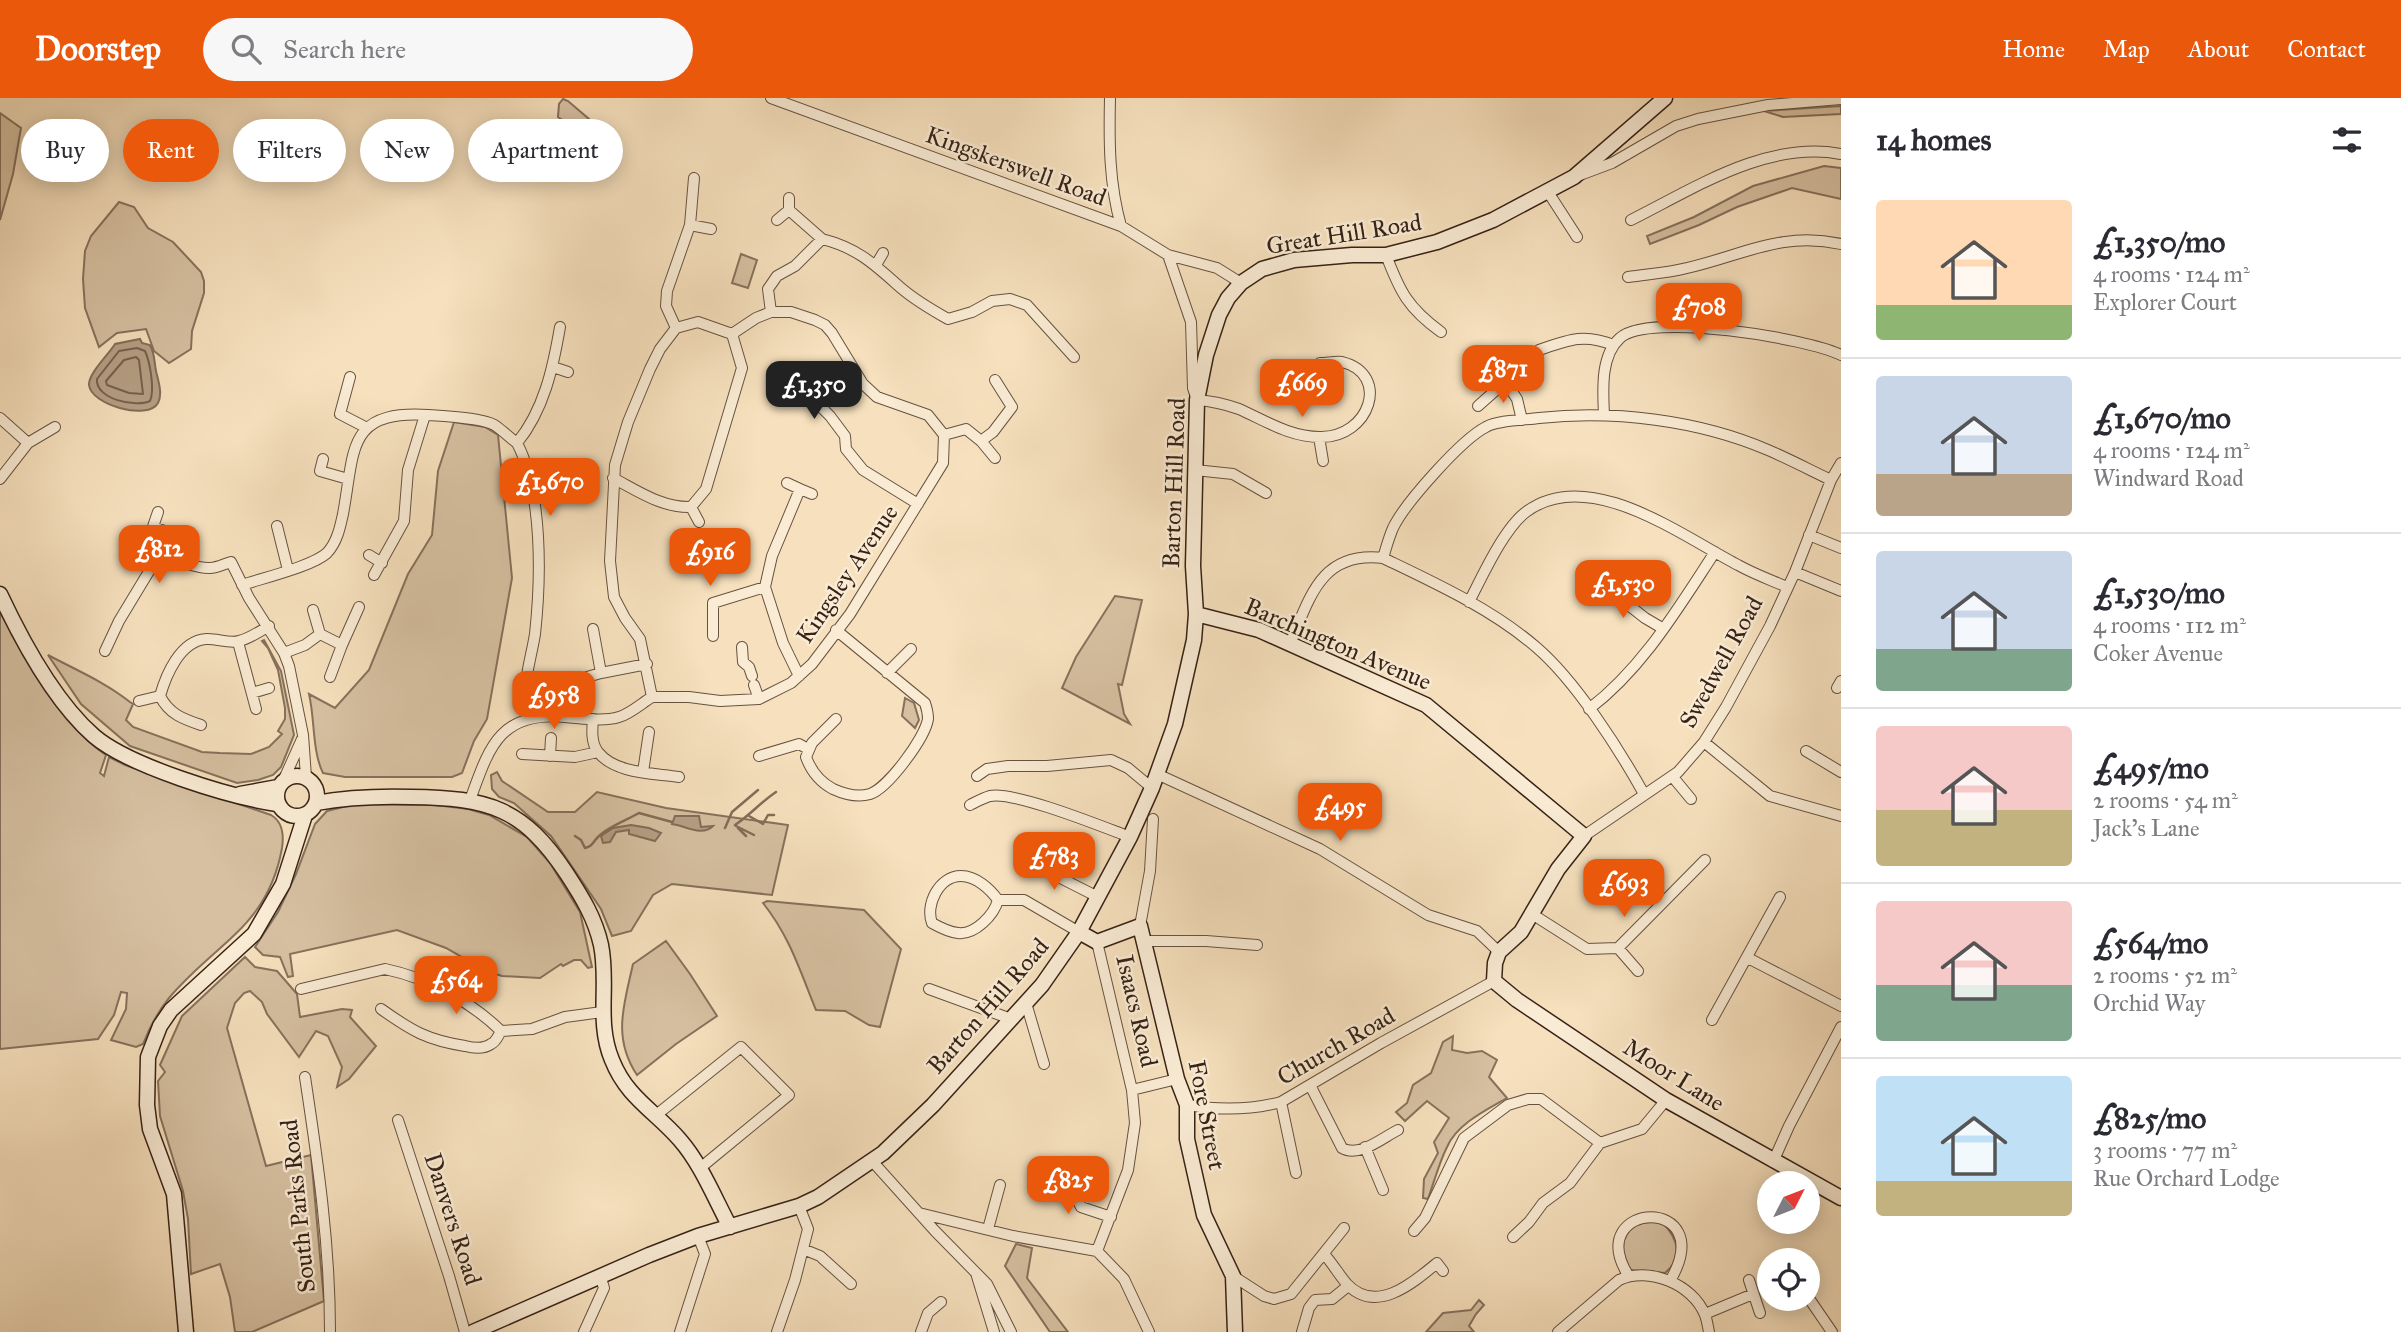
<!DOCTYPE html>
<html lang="en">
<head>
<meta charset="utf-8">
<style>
  body { margin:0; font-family:"IM FELL Great Primer",serif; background:#f7f7f7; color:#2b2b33; height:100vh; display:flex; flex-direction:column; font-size:26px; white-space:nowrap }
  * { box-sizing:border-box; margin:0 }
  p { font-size:23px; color:#7c7c81 }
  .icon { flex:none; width:38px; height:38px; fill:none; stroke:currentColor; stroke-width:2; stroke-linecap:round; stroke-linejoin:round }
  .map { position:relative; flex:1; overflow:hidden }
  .details { display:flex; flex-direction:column; background:#fff; width:560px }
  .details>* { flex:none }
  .guide { position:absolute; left:21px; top:21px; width:665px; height:63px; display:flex; gap:14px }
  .needle { width:46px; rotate:48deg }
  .tools { position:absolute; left:1757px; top:1073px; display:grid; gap:14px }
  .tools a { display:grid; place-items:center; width:63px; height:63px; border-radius:50%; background:#fff; box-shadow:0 4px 18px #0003; font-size:35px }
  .price { position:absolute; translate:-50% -60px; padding:0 16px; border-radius:14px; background:#ea580c; color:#fff; font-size:23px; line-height:46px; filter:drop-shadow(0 2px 4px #0008) }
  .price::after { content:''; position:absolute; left:50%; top:42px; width:21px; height:16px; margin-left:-10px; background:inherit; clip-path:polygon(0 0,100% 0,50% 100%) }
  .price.on { background:#222; color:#fff }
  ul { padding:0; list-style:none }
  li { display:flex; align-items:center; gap:21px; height:175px; padding:0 35px }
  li+li { border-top:2px solid #e1e1e2 }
  li span { display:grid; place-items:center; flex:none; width:196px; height:140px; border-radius:7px; color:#555 }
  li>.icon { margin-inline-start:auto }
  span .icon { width:84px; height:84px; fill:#fffc; stroke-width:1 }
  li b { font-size:30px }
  h2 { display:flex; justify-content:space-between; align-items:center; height:84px; padding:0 35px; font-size:30px }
  .pill { padding:0 24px; border-radius:32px; background:#fff; box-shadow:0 4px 18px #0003; font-size:24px; line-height:63px }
  .pill.on { background:#ea580c; color:#fff }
  header { display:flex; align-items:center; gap:42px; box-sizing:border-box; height:98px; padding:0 35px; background:#ea580c; color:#fff }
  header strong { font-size:33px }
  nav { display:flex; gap:38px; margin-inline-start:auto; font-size:24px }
  .search { width:490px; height:63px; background:#f7f7f7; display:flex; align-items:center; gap:18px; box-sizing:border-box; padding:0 24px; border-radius:38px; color:#7c7c81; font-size:26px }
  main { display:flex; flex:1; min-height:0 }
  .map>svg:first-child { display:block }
</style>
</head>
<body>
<header>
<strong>Doorstep</strong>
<div class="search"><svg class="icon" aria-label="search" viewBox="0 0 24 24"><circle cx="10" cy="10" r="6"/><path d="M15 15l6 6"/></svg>Search here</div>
<nav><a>Home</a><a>Map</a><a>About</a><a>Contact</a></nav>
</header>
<main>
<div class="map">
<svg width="1841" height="1234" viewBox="0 0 1841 1234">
  <rect width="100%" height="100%" fill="#f6e0bd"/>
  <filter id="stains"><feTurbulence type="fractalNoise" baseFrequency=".00286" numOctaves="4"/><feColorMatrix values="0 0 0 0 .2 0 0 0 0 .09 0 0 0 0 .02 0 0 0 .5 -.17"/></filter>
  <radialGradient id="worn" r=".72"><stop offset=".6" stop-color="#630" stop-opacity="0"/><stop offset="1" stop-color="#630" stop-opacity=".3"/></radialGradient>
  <path fill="#d6c0a1" stroke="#86715c" stroke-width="2" d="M563,1L568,3L589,21L588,28L581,35L558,19L559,6Z
    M1841,8V16L1783,19L1764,13Z
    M0,15L21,30L13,76L0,122Z
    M1824,68L1841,70V101L1792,90L1737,109L1699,127L1650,146L1647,138L1694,119L1753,88Z
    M119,104L134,109L148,130L173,144L201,174L204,183V195L192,233L191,251L169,265L154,253L146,231L117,235L99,249L85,210L83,181L85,153L91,138Z
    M741,156L757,162L748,190L732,185Z
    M454,324L485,329L498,337L512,480L487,621L474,643L462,675L452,679H345L323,675C312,653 315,621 309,596L335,610L369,572L408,476L432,437L438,373Z
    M1115,498L1142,502L1122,587L1118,586L1124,616L1130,626L1062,590L1076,559Z
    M0,513C25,560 62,628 106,657L100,675L104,678L109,659L125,667L271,717C283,724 284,737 282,750C268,829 215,845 169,900C157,915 150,928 143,946L136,949L111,942L126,911L127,895L121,894L114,917L98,941L0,951Z
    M264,542L281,573L294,637L281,669L273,677L258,682L237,685L130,648L81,606L48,557C76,572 105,584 130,604L133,606L126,622L133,629L202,654L220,655L251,656L269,649L282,636L278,633L285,621V610L278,572L268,550L262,543Z
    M905,600L914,605L919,622L915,630L902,618Z
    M497,674L502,683L548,714H575L597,694L666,710L788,727L772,797L672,786L653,797L631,833L612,838L601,811L551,738L514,705L499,699L492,691L491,677Z
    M355,706L435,707L468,711L489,717L527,739L550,765L580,814L592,869L588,870L581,862H574L563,868L561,866L540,880L502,878L486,873L446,850L397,832L290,856L293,878L288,879L280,859L263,857L255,849L278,814L296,776L315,726L327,713Z
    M767,803L864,812L901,851L880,929L869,927L845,913L816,912C800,873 790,839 763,805Z
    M666,843L690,876L717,918L676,946L637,977C612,939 624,907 633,866Z
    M245,859L255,869L277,873L297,896L300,919L342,911L352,912L350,919L376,948L349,981L337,989L342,969L328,938L316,933L299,959L267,916L262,904L250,893L244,895L235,905L227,930L266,1068L311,1057L324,1203L252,1234H235L230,1199L220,1166L191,1176L188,1121L183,1093L160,1018L158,983L165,974L160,967L182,918Z
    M1453,938L1452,952L1467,955L1482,953L1497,962L1489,979L1507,1000C1486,1012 1457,1026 1447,1049C1439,1065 1434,1084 1428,1101L1423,1100L1424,1081L1438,1055L1434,1044L1449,1020L1427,1003L1405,1023L1396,1014L1407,1005L1413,987L1431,975L1443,944Z
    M1644,1122L1663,1125C1678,1141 1684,1159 1665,1175L1630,1172C1614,1150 1622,1134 1644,1122Z
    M1016,1146L1032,1150L1027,1180L1068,1234H1050L1005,1168Z
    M1479,1202L1484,1207L1476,1216L1469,1228L1474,1234H1426L1443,1215L1471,1212Z"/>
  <path fill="#b59f84" stroke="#836d58" stroke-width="2" d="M140,241L142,245L150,247C155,256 154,263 156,273C158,282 163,296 158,305C148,323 91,307 89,287C88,276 109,256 115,246Z
    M675,718H699L701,729L713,728C702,739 686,728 672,726Z
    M631,727L649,730L661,735L655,743L629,736V732L616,734L610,744L603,745L601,738L613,730Z"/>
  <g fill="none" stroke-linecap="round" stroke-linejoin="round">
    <path stroke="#76604d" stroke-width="2" d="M137,250L145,253C150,264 155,292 150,303C136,310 95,301 97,281L119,253Z
      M136,259L139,262L143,296L129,295L107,287L106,283L124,262Z"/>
    <path stroke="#836d58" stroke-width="2.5" d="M749,718L763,726L768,717H774
      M735,727C750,717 761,704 776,694
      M736,728L754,737
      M725,730L732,714L758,692
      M738,730L746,738
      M575,738L581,742L585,750C593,748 592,745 598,739C606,730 627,722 639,715L672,724"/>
    <defs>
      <path id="street" d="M771,0L1121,128L1168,157L1217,170L1241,185
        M1110,0C1109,44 1109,85 1121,128
        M1580,77L1612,65L1676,28L1698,21L1768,7L1841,1
        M1548,94L1577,139
        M789,100V112L822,141
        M777,122L789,112
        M1631,122C1695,90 1767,42 1841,56
        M690,127L711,131
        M1168,157L1191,224L1193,290L1197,302C1211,303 1225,306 1239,311C1266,323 1290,339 1320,339C1370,340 1391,276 1342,264C1336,263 1327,265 1320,265
        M1386,157C1400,194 1408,210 1441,234
        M876,167L883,155
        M1628,179C1648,176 1668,175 1687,170C1744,157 1782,133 1841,146
        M771,214L768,191L777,178L795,168L822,141C858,150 875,167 901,190C915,202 932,212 948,221L972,214L992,203L1010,201L1027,207L1074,259
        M676,230L666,208L667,193L690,127L694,80
        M1539,252C1568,242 1584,235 1613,247
        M553,269L568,274
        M350,279L340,316L367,330
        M804,292L830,318L845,338L846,351L863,372L918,406
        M1478,308L1496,292H1511L1517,301L1522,322
        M1604,317C1603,293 1600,258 1620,240C1649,214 1807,240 1841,257
        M0,320L28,345
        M944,337L966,331L981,343L995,360
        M1319,339L1323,363
        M981,343L993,334L1012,309L995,282
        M323,361L320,373L348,381
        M1195,372L1233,376L1266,395
        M613,380C638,393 662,410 691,409L706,391L742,270L732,236
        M0,381L28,345L55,329
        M787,385L800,391
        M691,409L699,424
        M158,414L148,443L158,464
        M277,428L288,472
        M153,429L167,434
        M1809,437L1841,450
        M369,457L382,465
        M1383,460C1435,485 1492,511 1536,549C1575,582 1619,651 1644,696
        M1795,474L1841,493
        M374,477L404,423L408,372L425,317
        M242,487C263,480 313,468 327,455C337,444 340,430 343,416C355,352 346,312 428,317C443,318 485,320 496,328C503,333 510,340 517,345
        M1603,487L1645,520L1662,530
        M1469,504C1482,479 1504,430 1526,414C1588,367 1682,438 1738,467C1754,476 1771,482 1787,489
        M313,512L320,536
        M593,531L601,575L647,566
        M836,532L925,605C927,611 928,615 928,621C925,640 888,690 870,696C857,700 844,696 833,691C820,684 811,673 806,659L812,645L836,621
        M713,538V505L765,489
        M238,544L256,611
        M1290,546C1310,499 1321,453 1383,460C1386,450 1389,439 1393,430C1405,405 1462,341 1486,329C1498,322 1525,322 1539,320C1614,312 1698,322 1768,352C1789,361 1810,372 1831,382
        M742,549L743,564L749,569L752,578
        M105,553L119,523L151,470C173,451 186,471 210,470C217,470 224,466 231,464L249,500L284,555L289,568L303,637L306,679
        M284,555L305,547L320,536L342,547L359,509
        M887,575L911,551
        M799,578L783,545L765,489L772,458L800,391L812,396
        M330,579L342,547
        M587,579L601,575
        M754,587L759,601
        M1837,590L1841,583
        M252,595L269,590
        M652,599H689L720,603L759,601L791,585L812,566L850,516L943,365L944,337L928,317L877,299L863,286L832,235L825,227L815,222L791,214H771L756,220L732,236
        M652,599L640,541L625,520L614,499L610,463L615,367L628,324L650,271L660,251L676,230L698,224L732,236
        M139,603L160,598
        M1589,611C1643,570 1678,510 1715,454
        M530,620C528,612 525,602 525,594C526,574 532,555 535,536C541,481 543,395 517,345C544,312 553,270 560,229
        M593,621C592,632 591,645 598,654C615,676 654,675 679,679
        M201,627C183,621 169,616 160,598C166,577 180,543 206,541C216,540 229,546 239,543C249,541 260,533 269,528
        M1704,644L1770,698L1841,718
        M1806,653L1841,674
        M522,656L575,659L598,654
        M550,658L551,640
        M759,658L799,646L808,651
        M643,674L649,634
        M1157,676L1320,751L1428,817L1477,833L1499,854
        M977,678L987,671L1008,668H1047L1111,662L1128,670L1152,690
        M1672,678L1691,701
        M284,681L302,641
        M470,702C489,650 499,613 565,619C581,620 603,624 619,619C630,616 642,605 652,599
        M970,707C976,704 983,700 990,698C1015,693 1103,729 1130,739
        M1584,738L1678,674L1704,644L1726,609L1770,528L1795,474L1831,382L1841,365
        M1025,762L1098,799
        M998,802C994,817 975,837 958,835C949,834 939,829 932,825C925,807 939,778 961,778C976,778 990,791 998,802H1024L1079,834
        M1532,816L1587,851L1618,850L1705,762
        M1140,828L1150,773L1153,721
        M1144,843H1206L1257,847
        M1618,850L1638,873
        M1748,860L1841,908
        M301,891L385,871C428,880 470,903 501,933L532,931L565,919L602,914
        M929,891L1011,921
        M1026,905L1044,966
        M381,911C412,933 427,942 465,948C473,950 484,951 491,946C496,944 498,938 501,933
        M1712,922L1780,799
        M305,979C318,1065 330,1146 330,1234
        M1310,987L1342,1050C1359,1060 1382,1040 1398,1032
        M1132,992L1177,981
        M1281,1004L1296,1075
        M1187,1007C1217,1012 1251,1012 1281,1004L1381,945L1494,883
        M655,1018L741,949L789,997L699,1071
        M398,1022L449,1178L465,1234
        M1365,1049L1383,1092
        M873,1064L935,1133L987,1186L1011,1234
        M1773,1064L1789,1028L1841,929
        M1064,1080L1066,1092L1078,1103L1081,1109L1111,1119
        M919,1115L1013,1138L1097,1153L1128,1072L1135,1025L1132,992L1097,844
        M988,1131L1000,1087
        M1414,1133L1425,1120L1464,1040L1508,1007L1528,1001H1541L1600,1045
        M1513,1139L1529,1124L1543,1105L1570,1085L1600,1045L1642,1031L1666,1002
        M803,1151L820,1158L851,1186
        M1097,1153L1124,1181L1149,1234
        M1324,1156C1333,1166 1339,1177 1347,1186C1376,1217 1413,1185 1437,1165L1443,1173
        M976,1175L994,1234
        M1628,1177C1582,1102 1721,1096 1670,1183
        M1233,1178L1264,1198L1274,1201L1291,1196L1344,1130
        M1749,1182L1760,1215
        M1808,1199L1832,1234
        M1705,1216L1753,1196
        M584,1234L604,1190L600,1177
        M680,1234L705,1156L698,1138
        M777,1234L795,1182L808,1131L799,1108
        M921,1234L928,1215L941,1204
        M1302,1234L1309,1210L1315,1202L1332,1201L1348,1188
        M1558,1234L1619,1182C1648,1168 1693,1186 1705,1217C1707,1222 1708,1229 1709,1234"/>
      <path id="secondary" d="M0,496C22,543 54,603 94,638C129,668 230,699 277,706
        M1196,516L1259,532L1426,607L1584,738L1558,771L1521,834L1499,854L1495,865L1494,883L1517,902L1666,1002L1841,1100
        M277 698a20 20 0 1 1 40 0a20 20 0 1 1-40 0Z
        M240,696L278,689
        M316,705C349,699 378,698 411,699C488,700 523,709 567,776C582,799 595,820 601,847C609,886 596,924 612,962C627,1000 655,1013 680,1042C701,1066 715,1101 730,1129
        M1079,834L1097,844L1140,828L1177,981L1187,1007V1041L1204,1117L1233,1178L1235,1234
        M186,1234L174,1096L150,1031L147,1007L148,959L160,928L171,912L254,836L283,786L305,717
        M473,1234L649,1157L698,1138L799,1108L818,1099L883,1055L933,1007L1042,887L1079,834L1130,739L1152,690L1175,626L1194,542L1196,516L1193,468L1197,302L1206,257L1219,217L1228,200L1241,185L1262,171L1294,162L1352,157H1386L1437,144L1493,122L1574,79L1665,0"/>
    </defs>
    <use href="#street" stroke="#675240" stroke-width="12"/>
    <use href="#secondary" stroke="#372216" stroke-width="17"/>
    <use href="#street" stroke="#f9ebd4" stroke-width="10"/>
    <use href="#secondary" stroke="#f9ebd4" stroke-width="14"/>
  </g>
  <g text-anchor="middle" stroke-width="5" stroke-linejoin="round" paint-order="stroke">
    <g font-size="24" fill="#372216" stroke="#f9ebd4">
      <text transform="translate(1016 68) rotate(20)" y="8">Kingskerswell Road</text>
      <text transform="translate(1344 136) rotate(-9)" y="8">Great Hill Road</text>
      <text transform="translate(1174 385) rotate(-88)" y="8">Barton Hill Road</text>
      <text transform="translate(847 476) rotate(-56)" y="8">Kingsley Avenue</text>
      <text transform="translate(1338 546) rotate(23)" y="8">Barchington Avenue</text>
      <text transform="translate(1721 564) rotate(-61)" y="8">Swedwell Road</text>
      <text transform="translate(988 908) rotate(-49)" y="8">Barton Hill Road</text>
      <text transform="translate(1137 913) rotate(77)" y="8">Isaacs Road</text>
      <text transform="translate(1336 948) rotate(-30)" y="8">Church Road</text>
      <text transform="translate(1674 977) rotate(32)" y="8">Moor Lane</text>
      <text transform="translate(1207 1017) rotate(79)" y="8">Fore Street</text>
      <text transform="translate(298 1108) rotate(-96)" y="8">South Parks Road</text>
      <text transform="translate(453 1121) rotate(72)" y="8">Danvers Road</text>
    </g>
  </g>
  <rect width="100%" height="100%" filter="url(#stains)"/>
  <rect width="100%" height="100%" fill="url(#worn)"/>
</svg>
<div class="tools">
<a><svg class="needle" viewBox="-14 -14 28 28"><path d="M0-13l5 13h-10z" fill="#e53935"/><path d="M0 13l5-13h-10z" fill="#7c7c81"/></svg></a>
<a><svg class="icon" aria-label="locate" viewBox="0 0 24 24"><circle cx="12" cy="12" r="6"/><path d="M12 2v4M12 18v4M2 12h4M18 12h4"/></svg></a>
</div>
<b class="price" style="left:1699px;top:245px">£708</b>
<b class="price" style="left:1503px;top:307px">£871</b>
<b class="price" style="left:1302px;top:321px">£669</b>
<b class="price on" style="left:814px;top:323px">£1,350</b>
<b class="price" style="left:550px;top:420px">£1,670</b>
<b class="price" style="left:159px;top:487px">£812</b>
<b class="price" style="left:710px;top:490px">£916</b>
<b class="price" style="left:1623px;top:522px">£1,530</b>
<b class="price" style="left:554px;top:633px">£958</b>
<b class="price" style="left:1340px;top:745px">£495</b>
<b class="price" style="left:1054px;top:794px">£783</b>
<b class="price" style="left:1624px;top:821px">£693</b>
<b class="price" style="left:456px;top:918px">£564</b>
<b class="price" style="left:1068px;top:1118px">£825</b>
<div class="guide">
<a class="pill">Buy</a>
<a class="pill on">Rent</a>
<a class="pill">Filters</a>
<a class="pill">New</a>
<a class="pill">Apartment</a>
</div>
</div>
<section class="details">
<h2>14 homes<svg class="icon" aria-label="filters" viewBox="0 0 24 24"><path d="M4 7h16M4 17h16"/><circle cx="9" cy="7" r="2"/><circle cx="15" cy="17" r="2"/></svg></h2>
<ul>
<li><span style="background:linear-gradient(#ffd9b3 75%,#8fb573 0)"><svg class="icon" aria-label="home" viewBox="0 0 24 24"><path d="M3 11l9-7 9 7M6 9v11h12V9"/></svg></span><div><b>£1,350/mo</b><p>4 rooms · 124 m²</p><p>Explorer Court</p></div></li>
<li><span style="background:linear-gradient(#c9d6e8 70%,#b9a48a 0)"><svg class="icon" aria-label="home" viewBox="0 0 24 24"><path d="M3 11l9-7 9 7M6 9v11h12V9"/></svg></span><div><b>£1,670/mo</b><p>4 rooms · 124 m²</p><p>Windward Road</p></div></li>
<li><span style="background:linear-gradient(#c9d6e8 70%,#7fa58c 0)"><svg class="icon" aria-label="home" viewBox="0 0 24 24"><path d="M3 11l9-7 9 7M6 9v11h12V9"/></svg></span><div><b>£1,530/mo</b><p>4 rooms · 112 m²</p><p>Coker Avenue</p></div></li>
<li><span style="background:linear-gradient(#f6c9c9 60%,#c2b280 0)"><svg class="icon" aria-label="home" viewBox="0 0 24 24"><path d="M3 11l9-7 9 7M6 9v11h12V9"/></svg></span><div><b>£495/mo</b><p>2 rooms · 54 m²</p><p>Jack's Lane</p></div></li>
<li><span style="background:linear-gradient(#f6c9c9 60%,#7fa58c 0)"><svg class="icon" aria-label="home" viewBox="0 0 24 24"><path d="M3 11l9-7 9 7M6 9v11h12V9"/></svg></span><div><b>£564/mo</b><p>2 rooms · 52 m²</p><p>Orchid Way</p></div></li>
<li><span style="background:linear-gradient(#bfe0f5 75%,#c2b280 0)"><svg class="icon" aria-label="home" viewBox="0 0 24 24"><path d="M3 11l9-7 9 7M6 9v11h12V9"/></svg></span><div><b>£825/mo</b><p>3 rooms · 77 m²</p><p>Rue Orchard Lodge</p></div></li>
</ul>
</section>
</main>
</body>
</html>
